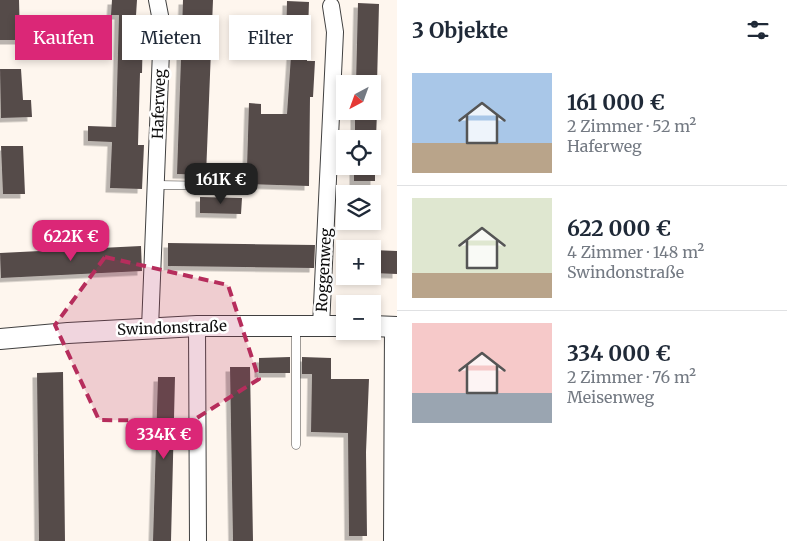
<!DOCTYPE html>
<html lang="de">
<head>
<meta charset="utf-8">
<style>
  body { margin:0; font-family:Merriweather,serif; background:#f6f6f7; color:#1f2937; height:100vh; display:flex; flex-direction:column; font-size:19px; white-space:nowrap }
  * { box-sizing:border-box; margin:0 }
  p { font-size:16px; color:#747a83 }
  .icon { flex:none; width:28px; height:28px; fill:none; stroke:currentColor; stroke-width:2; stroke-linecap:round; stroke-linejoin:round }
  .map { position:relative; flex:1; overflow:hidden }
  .sheet { display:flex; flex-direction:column; background:#fff; width:390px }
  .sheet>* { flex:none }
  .banner { position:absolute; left:15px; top:15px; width:306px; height:45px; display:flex; gap:10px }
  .needle { width:32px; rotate:221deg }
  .tools { position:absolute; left:336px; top:75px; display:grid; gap:10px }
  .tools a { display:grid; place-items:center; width:45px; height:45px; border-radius:0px; background:#fff; box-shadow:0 2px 8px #0003; font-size:25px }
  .price { position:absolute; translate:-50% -42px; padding:0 11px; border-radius:10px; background:#db2777; color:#fff; font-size:16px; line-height:32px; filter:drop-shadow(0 1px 2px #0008) }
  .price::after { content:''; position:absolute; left:50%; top:30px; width:15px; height:11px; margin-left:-8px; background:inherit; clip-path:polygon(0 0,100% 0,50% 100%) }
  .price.active { background:#222; color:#fff }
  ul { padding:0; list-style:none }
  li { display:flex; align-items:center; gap:15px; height:125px; padding:0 15px }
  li+li { border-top:1px solid #e0e1e3 }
  li span { display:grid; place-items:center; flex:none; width:140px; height:100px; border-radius:0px; color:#555 }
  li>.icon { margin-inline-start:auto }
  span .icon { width:60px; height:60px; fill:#fffc; stroke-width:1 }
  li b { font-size:21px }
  h2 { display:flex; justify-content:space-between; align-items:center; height:60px; padding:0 15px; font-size:21px }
  .chip { padding:0 18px; border-radius:0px; background:#fff; box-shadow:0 2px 8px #0003; font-size:18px; line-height:45px }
  .chip.active { background:#db2777; color:#fff }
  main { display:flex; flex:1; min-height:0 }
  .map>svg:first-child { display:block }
</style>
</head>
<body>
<main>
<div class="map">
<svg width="397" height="541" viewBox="0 0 397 541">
  <defs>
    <filter id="shadow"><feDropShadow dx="-4.5" dy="4.5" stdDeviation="0" flood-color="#0004"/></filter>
  </defs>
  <rect width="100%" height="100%" fill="#fef6ee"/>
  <path fill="#554b4a" filter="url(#shadow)" d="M0,0H19L20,40H0Z
    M112,0H137L135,31H143L142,73H140L138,145H144L142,189L110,188L112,142L88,141V126L116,127L119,15H111Z
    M183,0H213L206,175L177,174Z
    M287,1L309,2L307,61H315L313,97H310L309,186L245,184L243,181L244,167L247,168L249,103L261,104V114H287L292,41L286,40Z
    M358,3L379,4L377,84H356Z
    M0,69H21L23,100H31L32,117L1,118Z
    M355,111H377L376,139H355Z
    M1,146H23L25,194H3Z
    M354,166H375V181H354Z
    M200,197L242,198L241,214L200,213Z
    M168,243L315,245L314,268L168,266Z
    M141,246L142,271L1,278L0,253Z
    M372,250L397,251V274L372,273Z
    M290,357V373H259V358Z
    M302,357L331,358V379H369L366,452L367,536H349L348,433L311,432L312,374H302Z
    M230,367H250L253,541H233Z
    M63,372L65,541H39L37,373Z
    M158,377H175L171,541H153Z"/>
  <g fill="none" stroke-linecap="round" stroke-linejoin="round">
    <defs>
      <path id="service" d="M156,185L240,186
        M296,327V445"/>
      <path id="minor" d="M197,326L198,541
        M321,326L335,32L331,6
        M150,328L162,26L157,0
        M392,541L393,326"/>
      <path id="tertiary" d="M372,326L397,327
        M0,339L68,333L197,326H345"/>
    </defs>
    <use href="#service" stroke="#404040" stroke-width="9"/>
    <use href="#minor" stroke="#404040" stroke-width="18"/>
    <use href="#tertiary" stroke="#404040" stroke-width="22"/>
    <use href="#service" stroke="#fff" stroke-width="8"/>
    <use href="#minor" stroke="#fff" stroke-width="16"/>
    <use href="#tertiary" stroke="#fff" stroke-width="20"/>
  </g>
  <path fill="#b62d5c" fill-opacity="0.2" stroke="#b62d5c" stroke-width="4" stroke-dasharray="10 6" stroke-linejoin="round" d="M105,257L228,285L259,379L192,421L99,420L55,325Z"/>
  <g text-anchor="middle" stroke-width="5" stroke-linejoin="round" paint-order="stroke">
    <g font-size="15" fill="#0d0d0d" stroke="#fff">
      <text transform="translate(159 104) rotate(-88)" y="5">Haferweg</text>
      <text transform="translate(324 270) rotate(-87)" y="5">Roggenweg</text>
      <text transform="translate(172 328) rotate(-2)" y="5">Swindonstraße</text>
    </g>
  </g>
</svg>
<div class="tools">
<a><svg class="needle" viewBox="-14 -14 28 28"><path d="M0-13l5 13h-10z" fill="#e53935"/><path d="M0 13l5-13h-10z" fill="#747a83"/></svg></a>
<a><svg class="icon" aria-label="locate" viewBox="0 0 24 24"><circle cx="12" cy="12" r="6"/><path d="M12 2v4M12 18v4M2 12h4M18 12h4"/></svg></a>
<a><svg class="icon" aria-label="layers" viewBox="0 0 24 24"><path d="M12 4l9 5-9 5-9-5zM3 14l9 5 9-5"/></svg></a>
<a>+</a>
<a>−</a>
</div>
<b class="price active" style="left:221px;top:205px">161K €</b>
<b class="price" style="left:71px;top:262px">622K €</b>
<b class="price" style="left:164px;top:460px">334K €</b>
<div class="banner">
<a class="chip active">Kaufen</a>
<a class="chip">Mieten</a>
<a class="chip">Filter</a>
</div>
</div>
<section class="sheet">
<h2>3 Objekte<svg class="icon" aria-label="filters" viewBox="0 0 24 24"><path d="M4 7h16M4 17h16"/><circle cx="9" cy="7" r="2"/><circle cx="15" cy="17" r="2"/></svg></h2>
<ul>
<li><span style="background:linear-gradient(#a9c7e8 70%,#b9a48a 0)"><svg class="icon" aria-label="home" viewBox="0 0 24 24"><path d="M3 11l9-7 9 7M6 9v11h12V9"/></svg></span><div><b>161 000 €</b><p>2 Zimmer · 52 m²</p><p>Haferweg</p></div></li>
<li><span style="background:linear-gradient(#dfe7d0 75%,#b9a48a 0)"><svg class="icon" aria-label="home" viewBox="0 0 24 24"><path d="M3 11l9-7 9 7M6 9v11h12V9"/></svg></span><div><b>622 000 €</b><p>4 Zimmer · 148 m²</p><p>Swindonstraße</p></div></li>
<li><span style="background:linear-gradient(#f6c9c9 70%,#9aa5b1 0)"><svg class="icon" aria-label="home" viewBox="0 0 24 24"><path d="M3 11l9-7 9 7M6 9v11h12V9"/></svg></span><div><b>334 000 €</b><p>2 Zimmer · 76 m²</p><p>Meisenweg</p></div></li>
</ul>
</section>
</main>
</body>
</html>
